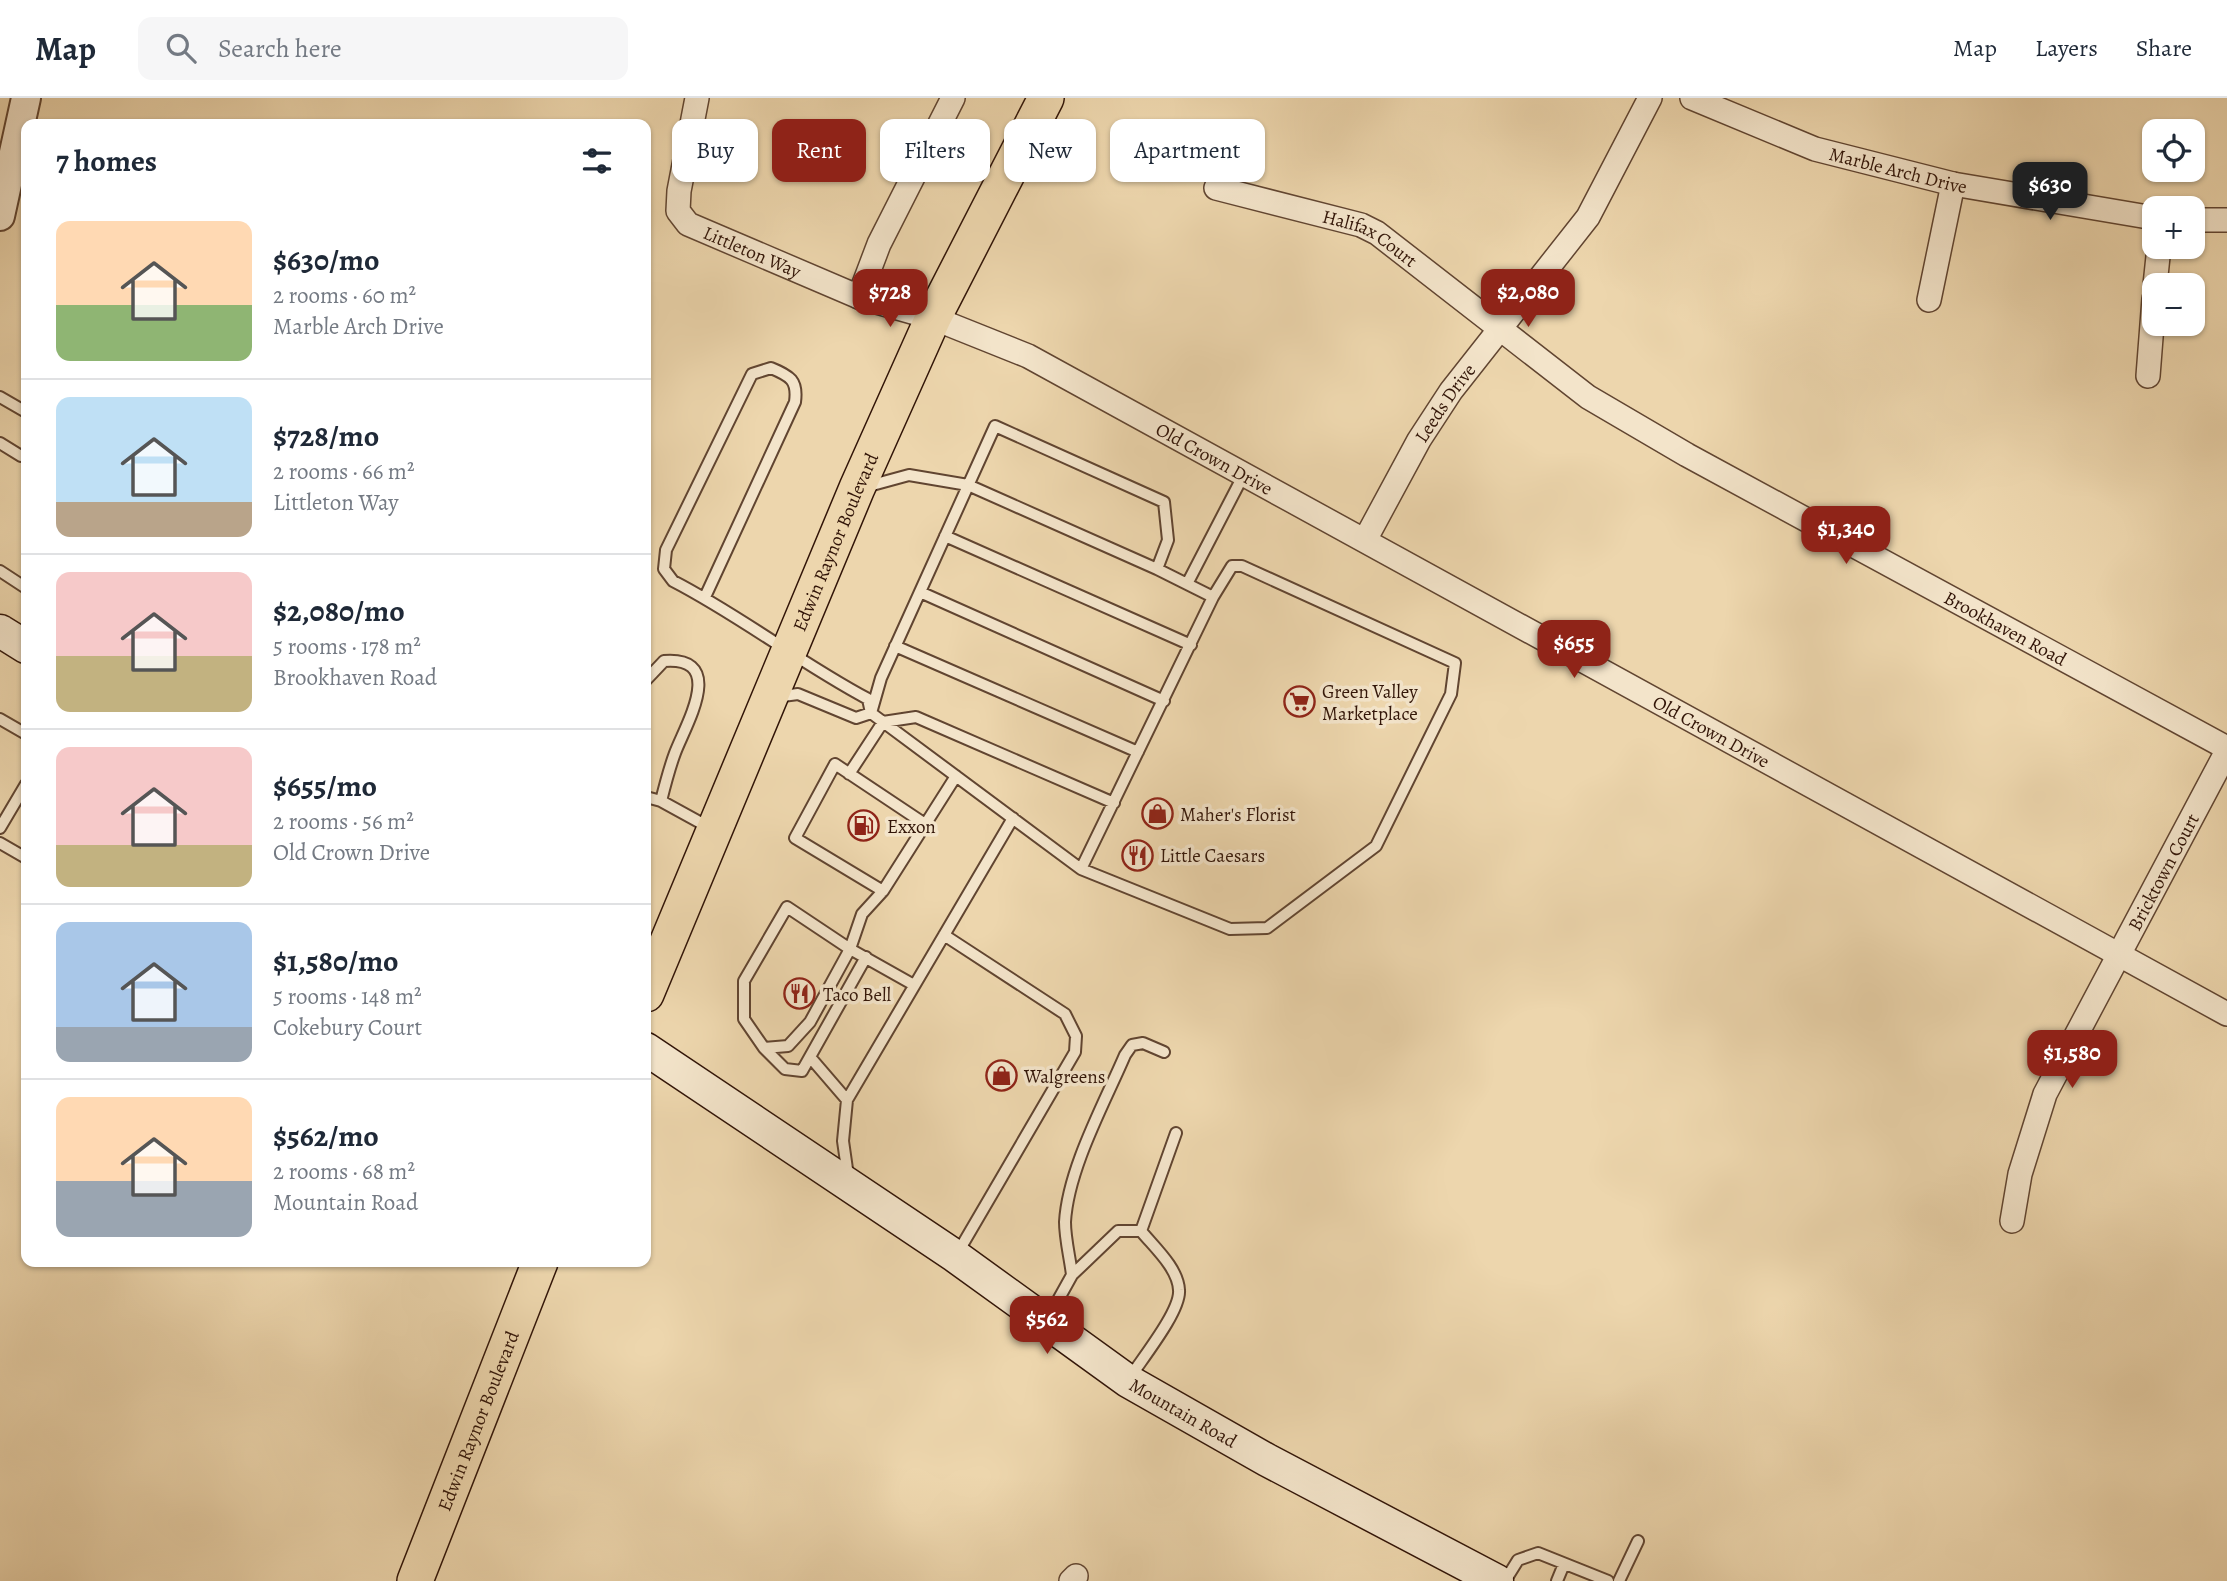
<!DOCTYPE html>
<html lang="en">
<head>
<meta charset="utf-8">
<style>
  body { margin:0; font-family:Alegreya,serif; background:#f6f6f7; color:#1f2937; height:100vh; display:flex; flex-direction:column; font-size:26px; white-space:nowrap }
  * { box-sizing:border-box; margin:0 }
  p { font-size:23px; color:#747a83 }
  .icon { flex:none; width:38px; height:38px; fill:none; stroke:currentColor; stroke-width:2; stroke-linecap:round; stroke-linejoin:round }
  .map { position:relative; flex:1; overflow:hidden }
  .side { position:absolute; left:21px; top:21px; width:630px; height:1148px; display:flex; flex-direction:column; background:#fff; border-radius:14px; box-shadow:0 2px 5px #0004 }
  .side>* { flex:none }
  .banner { position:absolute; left:672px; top:21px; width:665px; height:63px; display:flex; gap:14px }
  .controls { position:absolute; left:2142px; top:21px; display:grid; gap:14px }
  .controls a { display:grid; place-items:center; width:63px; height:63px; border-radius:14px; background:#fff; box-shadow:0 2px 5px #0004; font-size:35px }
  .price { position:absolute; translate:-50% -60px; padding:0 16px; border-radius:14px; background:#8f2418; color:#fff; font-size:23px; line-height:46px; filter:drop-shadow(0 2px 4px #0008) }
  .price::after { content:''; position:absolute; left:50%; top:42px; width:21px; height:16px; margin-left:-10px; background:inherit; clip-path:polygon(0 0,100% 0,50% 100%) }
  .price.selected { background:#222; color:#fff }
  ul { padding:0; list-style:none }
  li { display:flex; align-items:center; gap:21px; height:175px; padding:0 35px }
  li+li { border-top:2px solid #e0e1e3 }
  li span { display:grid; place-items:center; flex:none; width:196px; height:140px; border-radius:14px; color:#555 }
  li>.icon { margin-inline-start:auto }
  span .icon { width:84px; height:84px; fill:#fffc; stroke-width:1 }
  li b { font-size:30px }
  h2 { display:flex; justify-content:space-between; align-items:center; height:84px; padding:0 35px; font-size:30px }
  .chip { padding:0 24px; border-radius:14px; background:#fff; box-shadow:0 2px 5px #0004; font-size:24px; line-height:63px }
  .chip.selected { background:#8f2418; color:#fff }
  header { display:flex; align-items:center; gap:42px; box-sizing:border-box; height:98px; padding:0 35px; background:#fff; border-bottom:2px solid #e0e1e3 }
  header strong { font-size:33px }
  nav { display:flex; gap:38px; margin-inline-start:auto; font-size:24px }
  .search { width:490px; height:63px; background:#f6f6f7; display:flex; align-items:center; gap:18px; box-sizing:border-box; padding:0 24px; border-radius:14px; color:#747a83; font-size:26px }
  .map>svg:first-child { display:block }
</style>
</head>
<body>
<header>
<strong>Map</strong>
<div class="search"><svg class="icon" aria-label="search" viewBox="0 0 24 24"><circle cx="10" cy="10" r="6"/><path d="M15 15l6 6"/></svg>Search here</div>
<nav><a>Map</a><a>Layers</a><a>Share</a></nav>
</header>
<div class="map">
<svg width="2227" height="1483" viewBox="0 0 2227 1483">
  <rect width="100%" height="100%" fill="#edd6ad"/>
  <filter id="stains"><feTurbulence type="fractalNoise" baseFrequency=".00286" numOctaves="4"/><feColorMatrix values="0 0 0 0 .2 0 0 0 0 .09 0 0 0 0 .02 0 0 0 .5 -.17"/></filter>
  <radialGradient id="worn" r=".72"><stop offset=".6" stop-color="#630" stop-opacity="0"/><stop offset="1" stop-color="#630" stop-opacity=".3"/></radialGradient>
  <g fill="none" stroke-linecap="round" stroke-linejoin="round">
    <defs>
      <path id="service" d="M0,299L26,314
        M0,345L21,358L26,357
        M865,389L909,377L968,387L1157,471
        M945,438L1191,547
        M0,473L26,490
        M1187,486L1243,378
        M920,494L1164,603
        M705,499L795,304C798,282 790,278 771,270L752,276L666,452L664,471L673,483C741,518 800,565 868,601L871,615L856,620L798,596L775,599
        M895,548L1138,654
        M646,582L664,563C728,558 685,628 675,655C669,671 665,687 661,703
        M0,621L26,636
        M849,676L883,624L916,619L1114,705
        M646,699L661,703L712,731
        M925,726L835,666L795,740L883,793L956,678
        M0,730L26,686
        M0,745L26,760
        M1081,771L1230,831L1267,830L1376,748L1451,596L1455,565L1242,468H1232L1213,499L1081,771L871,615L881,580L995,328L1164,404L1168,442L1157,471L1213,499
        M944,837L1065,916L1076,938L1075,954L957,1156
        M866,859L802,973L785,971L764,950L744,921V883L787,809L850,851L862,816L883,793
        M764,950L788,948L810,924L850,851L914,887
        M810,959L847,1002
        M848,1078L843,1043L847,1002L1013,720
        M1141,1133L1176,1035
        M1072,1177C1070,1160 1065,1141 1065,1124C1068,1071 1104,1006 1125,957L1132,947L1143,945L1164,954
        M1047,1222L1072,1177L1118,1133H1141C1154,1149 1178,1170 1179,1192C1181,1213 1141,1262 1129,1281
        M1505,1483L1518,1462L1538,1455L1608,1483
        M1557,1483L1564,1466
        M1619,1483L1638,1443"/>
      <g id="minor">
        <path id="s1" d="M697,0L679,93L678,113L688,126L859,199L933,220L1028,258L2227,916"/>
        <path id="s2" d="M1692,0L1815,51L1953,86L2154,120"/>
        <path id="s3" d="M1216,90L1361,127L1377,135L1588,299L1687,357L2227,650"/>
        <path d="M2193,122H2227"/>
        <path d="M2155,187L2159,149"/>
        <path d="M859,199L879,146L953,0"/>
        <path d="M1929,202L1953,86"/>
        <path d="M2148,278L2154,201"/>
        <path id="s4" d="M1365,442L1419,342L1451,293L1588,119L1650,0"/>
        <path id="s5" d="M2012,1123L2020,1076L2045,996L2227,653"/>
        <path d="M1071,1483L1076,1478"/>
      </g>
      <path id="tertiary" d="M0,118L26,0"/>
      <g id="secondary">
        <path d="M0,533L26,549"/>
        <path id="s6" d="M646,951L955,1158L1128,1283L1267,1362L1497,1483"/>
      </g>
      <g id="primary">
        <path id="s7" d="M646,896L857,390L933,220L1046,0"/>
        <path id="s8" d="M415,1483L540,1164"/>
      </g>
    </defs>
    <use href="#service" stroke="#614531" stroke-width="14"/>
    <use href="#minor" stroke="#614531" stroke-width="26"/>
    <use href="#tertiary" stroke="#614531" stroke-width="32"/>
    <use href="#secondary" stroke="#321508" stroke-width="35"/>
    <use href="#primary" stroke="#321508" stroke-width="38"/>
    <use href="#service" stroke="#f3e4ca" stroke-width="10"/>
    <use href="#minor" stroke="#f3e4ca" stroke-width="23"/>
    <use href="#tertiary" stroke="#f3e4ca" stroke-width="28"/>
    <use href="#secondary" stroke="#f3e4ca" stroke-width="32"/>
    <use href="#primary" stroke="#edd6ad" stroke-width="35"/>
  </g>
  <defs>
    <symbol id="supermarket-ring" viewBox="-11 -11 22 22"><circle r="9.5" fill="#f3e4ca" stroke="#8f2418" stroke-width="1.5"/><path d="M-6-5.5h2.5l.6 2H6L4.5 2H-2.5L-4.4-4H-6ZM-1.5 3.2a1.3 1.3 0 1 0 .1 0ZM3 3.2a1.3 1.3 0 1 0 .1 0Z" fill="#8f2418"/></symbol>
    <symbol id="shop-ring" viewBox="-11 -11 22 22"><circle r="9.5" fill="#f3e4ca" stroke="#8f2418" stroke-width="1.5"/><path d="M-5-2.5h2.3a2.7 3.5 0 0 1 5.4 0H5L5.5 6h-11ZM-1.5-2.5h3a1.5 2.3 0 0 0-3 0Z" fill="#8f2418"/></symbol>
    <symbol id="fuel-ring" viewBox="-11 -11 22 22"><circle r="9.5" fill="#f3e4ca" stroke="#8f2418" stroke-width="1.5"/><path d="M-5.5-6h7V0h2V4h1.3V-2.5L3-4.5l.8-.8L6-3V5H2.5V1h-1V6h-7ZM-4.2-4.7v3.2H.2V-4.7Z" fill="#8f2418"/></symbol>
    <symbol id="restaurant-ring" viewBox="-11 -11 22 22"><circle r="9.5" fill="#f3e4ca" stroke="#8f2418" stroke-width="1.5"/><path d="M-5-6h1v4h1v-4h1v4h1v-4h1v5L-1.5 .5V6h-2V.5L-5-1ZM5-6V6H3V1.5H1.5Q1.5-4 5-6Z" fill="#8f2418"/></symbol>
  </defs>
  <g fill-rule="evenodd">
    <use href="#supermarket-ring" x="1282" y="586" width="35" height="35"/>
    <use href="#shop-ring" x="1140" y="698" width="35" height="35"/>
    <use href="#fuel-ring" x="846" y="710" width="35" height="35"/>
    <use href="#restaurant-ring" x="1120" y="740" width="35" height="35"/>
    <use href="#restaurant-ring" x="782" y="878" width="35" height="35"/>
    <use href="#shop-ring" x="984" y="960" width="35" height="35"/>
  </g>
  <g text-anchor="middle" stroke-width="7" stroke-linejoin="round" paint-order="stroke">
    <g font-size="19" fill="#321508" stroke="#f3e4ca">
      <text dy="7" stroke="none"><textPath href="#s2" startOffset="219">Marble Arch Drive</textPath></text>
      <text dy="7" stroke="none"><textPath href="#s3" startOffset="163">Halifax Court</textPath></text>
      <text dy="7" stroke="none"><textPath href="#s1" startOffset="201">Littleton Way</textPath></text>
      <text dy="7" stroke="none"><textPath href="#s4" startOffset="159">Leeds Drive</textPath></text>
      <text dy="7" stroke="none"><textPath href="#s1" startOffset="709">Old Crown Drive</textPath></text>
      <text dy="7" stroke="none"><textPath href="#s7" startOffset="490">Edwin Raynor Boulevard</textPath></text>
      <text dy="7" stroke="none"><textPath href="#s3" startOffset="912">Brookhaven Road</textPath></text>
      <text dy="7" stroke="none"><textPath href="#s1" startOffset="1276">Old Crown Drive</textPath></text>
      <text dy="7" stroke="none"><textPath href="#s5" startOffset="383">Bricktown Court</textPath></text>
      <text dy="7" stroke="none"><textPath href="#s6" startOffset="649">Mountain Road</textPath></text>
      <text dy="7" stroke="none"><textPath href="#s8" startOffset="172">Edwin Raynor Boulevard</textPath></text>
    </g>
    <g font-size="19" fill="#321508" stroke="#f3e4ca" text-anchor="start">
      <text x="1322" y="600">Green Valley<tspan x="1322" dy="22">Marketplace</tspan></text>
      <text x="1180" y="723">Maher's Florist</text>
      <text x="887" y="735">Exxon</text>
      <text x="1160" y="764">Little Caesars</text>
      <text x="823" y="903">Taco Bell</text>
      <text x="1024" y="985">Walgreens</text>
    </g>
  </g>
  <rect width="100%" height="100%" filter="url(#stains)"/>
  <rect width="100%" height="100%" fill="url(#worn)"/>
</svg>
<div class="controls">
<a><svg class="icon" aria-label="locate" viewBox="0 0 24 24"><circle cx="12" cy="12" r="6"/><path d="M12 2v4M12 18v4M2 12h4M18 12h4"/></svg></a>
<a>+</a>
<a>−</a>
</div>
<b class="price selected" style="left:2050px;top:124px">$630</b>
<b class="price" style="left:890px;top:231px">$728</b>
<b class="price" style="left:1528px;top:231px">$2,080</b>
<b class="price" style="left:1846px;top:468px">$1,340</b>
<b class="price" style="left:1574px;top:582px">$655</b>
<b class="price" style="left:2072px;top:992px">$1,580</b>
<b class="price" style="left:1047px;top:1258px">$562</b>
<div class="banner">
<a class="chip">Buy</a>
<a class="chip selected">Rent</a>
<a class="chip">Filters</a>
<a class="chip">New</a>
<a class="chip">Apartment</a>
</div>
<section class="side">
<h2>7 homes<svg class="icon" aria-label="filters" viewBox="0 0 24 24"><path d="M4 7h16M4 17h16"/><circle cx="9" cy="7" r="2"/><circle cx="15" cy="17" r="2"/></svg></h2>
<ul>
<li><span style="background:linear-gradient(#ffd9b3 60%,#8fb573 0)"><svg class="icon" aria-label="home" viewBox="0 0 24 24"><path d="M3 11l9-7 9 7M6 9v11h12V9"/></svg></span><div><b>$630/mo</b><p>2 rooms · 60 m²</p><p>Marble Arch Drive</p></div></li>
<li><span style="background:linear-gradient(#bfe0f5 75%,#b9a48a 0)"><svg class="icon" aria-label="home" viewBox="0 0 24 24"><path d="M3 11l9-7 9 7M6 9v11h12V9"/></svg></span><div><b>$728/mo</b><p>2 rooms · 66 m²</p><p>Littleton Way</p></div></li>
<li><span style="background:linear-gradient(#f6c9c9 60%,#c2b280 0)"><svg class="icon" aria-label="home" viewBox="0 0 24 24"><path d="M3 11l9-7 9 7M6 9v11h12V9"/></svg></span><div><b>$2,080/mo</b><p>5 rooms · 178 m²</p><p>Brookhaven Road</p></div></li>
<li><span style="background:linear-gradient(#f6c9c9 70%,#c2b280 0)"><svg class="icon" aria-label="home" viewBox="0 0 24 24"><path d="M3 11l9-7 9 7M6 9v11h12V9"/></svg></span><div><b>$655/mo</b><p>2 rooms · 56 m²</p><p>Old Crown Drive</p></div></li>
<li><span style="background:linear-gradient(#a9c7e8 75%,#9aa5b1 0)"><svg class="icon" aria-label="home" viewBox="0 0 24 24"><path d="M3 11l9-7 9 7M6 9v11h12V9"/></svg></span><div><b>$1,580/mo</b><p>5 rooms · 148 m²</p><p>Cokebury Court</p></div></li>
<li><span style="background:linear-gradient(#ffd9b3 60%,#9aa5b1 0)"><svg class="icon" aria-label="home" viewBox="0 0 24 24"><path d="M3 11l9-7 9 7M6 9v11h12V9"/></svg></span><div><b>$562/mo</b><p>2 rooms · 68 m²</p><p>Mountain Road</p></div></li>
</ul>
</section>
</div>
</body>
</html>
